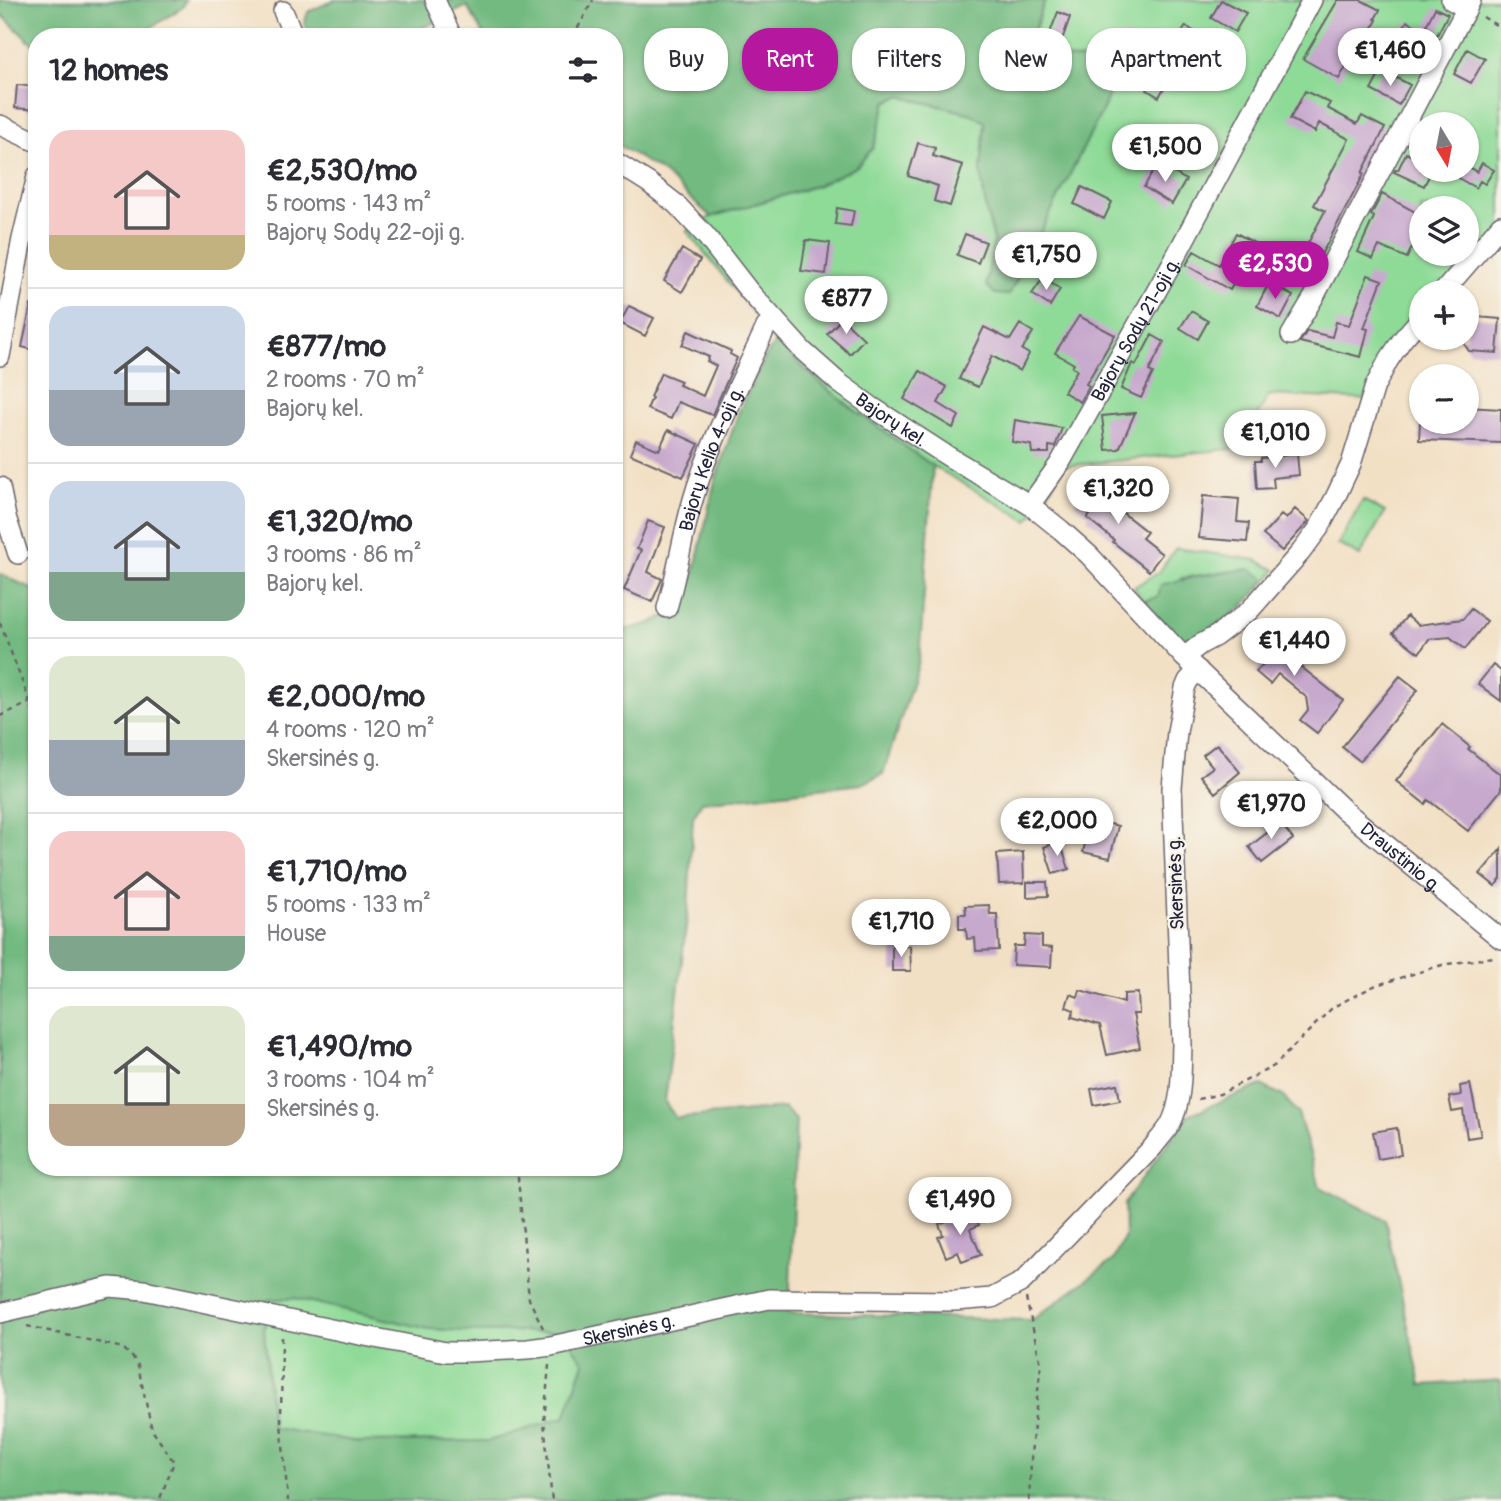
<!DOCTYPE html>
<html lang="en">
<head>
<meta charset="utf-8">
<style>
  body { margin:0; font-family:Pangolin,sans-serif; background:#f7f7f7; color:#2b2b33; height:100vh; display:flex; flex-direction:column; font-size:26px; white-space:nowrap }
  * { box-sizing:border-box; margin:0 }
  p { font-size:23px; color:#7c7c81 }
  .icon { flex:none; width:38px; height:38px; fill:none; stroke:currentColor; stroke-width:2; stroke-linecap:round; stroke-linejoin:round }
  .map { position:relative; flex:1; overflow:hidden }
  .details { position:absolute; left:28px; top:28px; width:595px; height:1148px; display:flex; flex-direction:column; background:#fff; border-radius:28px; box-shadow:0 2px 5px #0004 }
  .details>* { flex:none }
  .top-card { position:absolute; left:644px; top:28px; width:665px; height:63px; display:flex; gap:14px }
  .needle { width:46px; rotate:170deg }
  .controls { position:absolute; left:1409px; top:112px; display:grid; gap:14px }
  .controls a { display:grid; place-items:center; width:70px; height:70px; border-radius:50%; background:#fff; box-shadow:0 2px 5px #0004; font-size:35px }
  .price { position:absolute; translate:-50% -60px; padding:0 16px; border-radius:24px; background:#fff; color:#222; font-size:23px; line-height:46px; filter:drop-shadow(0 2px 4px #0008) }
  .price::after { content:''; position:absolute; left:50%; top:42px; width:21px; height:16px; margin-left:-10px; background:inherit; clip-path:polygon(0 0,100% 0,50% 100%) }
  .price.active { background:#b5179e; color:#fff }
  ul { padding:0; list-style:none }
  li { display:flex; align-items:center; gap:21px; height:175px; padding:0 21px }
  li+li { border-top:2px solid #e1e1e2 }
  li span { display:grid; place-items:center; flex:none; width:196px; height:140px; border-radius:21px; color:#555 }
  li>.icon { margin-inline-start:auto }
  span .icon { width:84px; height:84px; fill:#fffc; stroke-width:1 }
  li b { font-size:30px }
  h2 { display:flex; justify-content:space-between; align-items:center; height:84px; padding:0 21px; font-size:30px }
  .pill { padding:0 24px; border-radius:28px; background:#fff; box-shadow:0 2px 5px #0004; font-size:24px; line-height:63px }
  .pill.active { background:#b5179e; color:#fff }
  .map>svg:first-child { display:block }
</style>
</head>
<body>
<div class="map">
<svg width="1501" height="1501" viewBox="0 0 1501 1501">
  <rect width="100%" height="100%" fill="#f7f3e8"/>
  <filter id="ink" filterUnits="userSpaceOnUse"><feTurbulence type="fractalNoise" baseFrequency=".0143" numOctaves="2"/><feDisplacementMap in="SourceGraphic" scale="14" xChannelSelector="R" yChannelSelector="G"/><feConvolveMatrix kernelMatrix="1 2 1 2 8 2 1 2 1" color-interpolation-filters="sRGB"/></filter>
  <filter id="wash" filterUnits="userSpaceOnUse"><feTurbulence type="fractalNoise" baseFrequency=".00686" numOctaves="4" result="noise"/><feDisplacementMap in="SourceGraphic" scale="28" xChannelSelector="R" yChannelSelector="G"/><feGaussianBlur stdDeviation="1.57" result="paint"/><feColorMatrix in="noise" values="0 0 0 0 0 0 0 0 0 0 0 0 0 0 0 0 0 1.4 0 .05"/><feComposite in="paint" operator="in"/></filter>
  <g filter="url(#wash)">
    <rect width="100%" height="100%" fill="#f2e0c5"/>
    <path fill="#8eda97" stroke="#587e69" stroke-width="2" fill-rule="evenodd" d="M1045,0H1501V238L1454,292H1421V330L1397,358L1374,400L1269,395L1239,448L1064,466L1042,503L1028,521L933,466L849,407L791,357L776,341L687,231L711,217L818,185L856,167L873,148L886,102L899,96L972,114L985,122L981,171L986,209L994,240L986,285L1089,61L1036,56L1030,42ZM1421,124H1466V170H1421ZM1421,208H1466V254H1421Z
      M1363,500L1385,512L1360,556L1338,544Z
      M1176,548L1256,560L1276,570L1264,583L1250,569L1201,575L1182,578L1145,605L1134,587L1159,572Z
      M294,1298L481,1332L518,1331L563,1332L584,1362L565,1418L489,1441L360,1442L272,1428L264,1330L267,1299Z"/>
    <path fill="#72ba80" stroke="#4a6e5e" stroke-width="2" fill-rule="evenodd" d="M0,0H186L183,7L136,37H37V45L31,43L0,13Z
      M334,0H1045L1030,42L1036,56L1089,60L1107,68L1113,81L1104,107L1009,295L995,294L986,285L994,240L986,210L981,171L985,122L972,114L899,96L886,102L873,148L856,167L818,185L711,217L662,172L614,142V37H485L467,6L404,37H311L304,24L308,12Z
      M776,341C822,390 878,427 933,466L919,662L883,774L862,784L702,802L693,817L688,910L665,1102L676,1118L784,1108L796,1120L789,1313L1032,1320L1113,1260L1125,1236L1124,1204L1188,1115L1261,1085L1282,1095L1298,1113L1320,1187L1385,1220L1421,1385L1501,1380V1501H0V574L37,591V1167H614V633L651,623L678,610L691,586L715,481L739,411L765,358ZM294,1298L429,1329L481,1332L518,1331L563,1333L584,1363L565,1417L489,1441L360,1442L272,1428L264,1330L267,1300Z
      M1250,569L1263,577L1264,583L1240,609L1199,637L1187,641L1181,639L1145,605L1146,600L1158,597L1161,585L1201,575Z"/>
    <g id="blocks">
      <path fill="#c7a9ce" d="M1221,0L1246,13L1235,32L1211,18Z
        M1338,0H1361L1380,10L1375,19L1377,20L1362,47L1365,48L1356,65L1349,61L1339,79L1303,59Z
        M1435,8L1448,14L1425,58L1401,46L1402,43L1397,40L1407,21L1424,30Z
        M1058,12L1070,17L1062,40L1049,35Z
        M1186,26L1195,32L1159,97L1147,90Z
        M1123,34L1141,42L1131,65L1113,58Z
        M1467,49L1485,59L1471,83L1454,74Z
        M1382,70L1410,85L1399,105L1371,90Z
        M17,85L37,87V110L15,108Z
        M1305,91L1330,103L1327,108L1357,124L1362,116L1385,128L1362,173L1364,174L1327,244L1313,268L1299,260L1325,211L1314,205L1349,139L1319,123L1315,132L1290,119Z
        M918,143L935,148L933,156L963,165L950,206L934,201L938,186L908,176Z
        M1406,153L1421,160V170H1432L1424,186L1394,172L1395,170H1398Z
        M1158,163L1186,180L1172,204L1144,187Z
        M1482,163L1494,170L1485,184L1480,181L1476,188L1458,178L1463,170H1466V166L1477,172Z
        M1082,187L1112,202L1104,219L1074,204Z
        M1382,194L1421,215V227L1407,258L1379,246L1373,259L1358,252L1374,217L1371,215Z
        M837,208L854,211L851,226L835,224Z
        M1236,233L1256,244L1230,290L1186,265L1194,251L1219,265Z
        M965,234L986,242L978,263L957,255Z
        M806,240L830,243L826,274L801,271Z
        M1064,242L1080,250L1072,266L1055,258Z
        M682,249L700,260L682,292L664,281Z
        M1368,275L1382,280L1364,328L1368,329L1361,357L1300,342L1307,331L1332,337L1336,322L1349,325Z
        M1043,278L1060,289L1050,306L1032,294Z
        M1269,283L1293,296L1281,319L1257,306Z
        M31,305H37V351L22,347Z
        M629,306L654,318L645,336L620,323Z
        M1191,311L1208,321L1198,339L1180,328Z
        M1079,316L1115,335L1086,384L1089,386L1080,402L1064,392L1077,370L1072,367L1074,364L1055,353Z
        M1466,316L1500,319L1497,353L1469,351L1460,338H1466Z
        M842,318L864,339L850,354L827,334Z
        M1020,324L1033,332L1022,350L1029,354L1020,371L992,356L978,387L959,379L984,327L1010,340Z
        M688,331L731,351L730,354L737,358L712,415L678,402L671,419L647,409L652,398L650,397L661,373L681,381L679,385L703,396L716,366L707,361L709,357L682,345Z
        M1152,335L1164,342L1149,371L1153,373L1141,398L1121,389L1132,363L1136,365Z
        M920,371L947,387L938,403L959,416L953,428L904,399Z
        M1466,407L1501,409V443L1419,440L1420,422H1466Z
        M1135,413L1119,449L1106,450L1102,416Z
        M1015,420L1062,428L1055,447L1049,446V453H1032L1031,445L1012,442Z
        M668,430L699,444L683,477L630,454L636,440L659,450Z
        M1297,454L1299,475L1273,478L1274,488L1257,489L1255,461H1261V458Z
        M1093,482L1118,501L1114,506L1147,532L1142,538L1162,554L1149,571L1113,542L1114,540L1087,518L1090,515L1075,503Z
        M1203,496L1239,499L1237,522L1249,523L1247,542L1199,538Z
        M1295,509L1309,521L1282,551L1263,535L1281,515L1286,519Z
        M648,521L665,527L648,572L662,579L652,602L624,590L641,550L637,549Z
        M1471,609L1487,621L1465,649L1450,637L1429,639L1419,653L1393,633L1407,616L1418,625L1463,619Z
        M1265,628L1295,653L1291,659L1343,700L1317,733L1300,720L1308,710L1306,697L1278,674L1270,684L1256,672L1263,664L1246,651Z
        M1493,665L1501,671V701L1478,684Z
        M1400,676L1418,690L1360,761L1342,747Z
        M1442,724L1470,747L1468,749L1501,775V790L1468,831L1428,800L1425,804L1396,781Z
        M1217,744L1240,772L1215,793L1201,776L1213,767L1203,755Z
        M1091,819L1118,826L1110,858L1083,852Z
        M1277,819L1293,839L1262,863L1249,847L1268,832L1265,828Z
        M1060,841L1069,869L1053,874L1044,847Z
        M1501,849V879L1495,886L1480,874Z
        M1023,852L1024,883L999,884L997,854Z
        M1027,882H1047L1048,896L1027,897Z
        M989,905L990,914H997L999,950L976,951L975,938L967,939L966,929H959V914H966L965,906Z
        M1025,935L1042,936V947L1052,948L1051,967L1013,965L1014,946H1024Z
        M892,946H910L911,971H892Z
        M1080,990L1124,1003V994L1138,993L1139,1014H1133L1140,1048L1107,1055L1100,1025L1072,1017L1074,1010L1066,1007L1070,994L1078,997Z
        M1117,1084L1120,1100L1094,1105L1091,1089Z
        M1470,1084L1481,1136L1467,1138L1463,1110L1452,1112L1449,1097L1461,1095L1460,1086Z
        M1397,1128L1401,1155L1378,1159L1373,1132Z
        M974,1213L979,1225L970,1229L981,1255L962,1262L958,1252L946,1257L938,1237L943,1235L939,1224L964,1214L965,1217Z"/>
    </g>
  </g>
  <g filter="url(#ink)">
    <use href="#blocks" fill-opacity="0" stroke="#6b646b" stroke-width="2"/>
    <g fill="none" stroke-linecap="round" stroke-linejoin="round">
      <defs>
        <g id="street">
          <path d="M435,0L452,37"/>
          <path d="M1451,0L1467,9"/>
          <path d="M283,11L294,37"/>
          <path d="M0,125L37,142"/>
          <path id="s1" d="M614,161L649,183L676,204L706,236L749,291L803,351L838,382L872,407L946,455L1030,505L1061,530L1089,555L1184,657L1344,810L1501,939"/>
          <path d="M1443,292L1501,225"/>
          <path d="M1291,335L1315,295L1471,0"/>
          <path d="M0,356L22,239L37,176"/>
          <path d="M0,487L6,517L18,554"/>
          <path id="s2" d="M1030,505L1060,463L1170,267L1312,0"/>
          <path id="s3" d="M667,608C677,574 682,538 692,503C707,449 736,392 760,340L766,327L774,319"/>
          <path d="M1184,657L1201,644L1216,636L1249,611L1301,552L1319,528L1336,496L1351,464L1375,386L1388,361L1402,340L1421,318"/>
          <path id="s4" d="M0,1313L110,1287L144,1290L355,1334L446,1352H467L528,1349L551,1346L769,1299L955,1301L992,1298L1022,1282L1153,1147C1158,1140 1165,1133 1170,1125C1183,1101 1181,1070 1182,1044L1172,788L1177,732L1185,688L1188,681L1198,670"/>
        </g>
      </defs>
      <use href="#street" stroke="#6b646b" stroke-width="22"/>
      <path stroke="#6b646b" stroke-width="2.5" stroke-dasharray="5 5" stroke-linecap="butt" d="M1483,17L1501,28
        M573,37L593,0
        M0,623L37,721
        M0,716L29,703
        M1198,1099L1220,1094L1274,1066L1333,1007L1374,986L1442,965L1494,957
        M517,1167L529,1299L543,1328
        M1026,1298L1041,1365L1032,1442L1029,1501
        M27,1326L123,1348L137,1362L152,1430L174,1462L159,1501
        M282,1337L281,1423L288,1501
        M549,1365L544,1421L552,1501"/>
      <use href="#street" stroke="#fff" stroke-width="19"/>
    </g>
  </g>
  <g text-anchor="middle" stroke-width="5" stroke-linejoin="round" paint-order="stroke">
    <g font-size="19" fill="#22223b" stroke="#f7f3e8">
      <text dy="7" stroke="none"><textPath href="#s2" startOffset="205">Bajorų Sodų 21-oji g.</textPath></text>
      <text dy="7" stroke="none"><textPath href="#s1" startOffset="382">Bajorų kel.</textPath></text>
      <text dy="7" stroke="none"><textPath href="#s3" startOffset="156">Bajorų Kelio 4-oji g.</textPath></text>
      <text dy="7" stroke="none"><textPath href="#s1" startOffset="1057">Draustinio g.</textPath></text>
      <text transform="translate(1175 883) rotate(-92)" y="7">Skersinės g.</text>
      <text dy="7" stroke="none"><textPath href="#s4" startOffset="640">Skersinės g.</textPath></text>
    </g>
  </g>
</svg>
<div class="controls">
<a><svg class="needle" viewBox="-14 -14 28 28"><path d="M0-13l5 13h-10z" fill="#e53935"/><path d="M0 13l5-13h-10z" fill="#7c7c81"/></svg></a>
<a><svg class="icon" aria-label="layers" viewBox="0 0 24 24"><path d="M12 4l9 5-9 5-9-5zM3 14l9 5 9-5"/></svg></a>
<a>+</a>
<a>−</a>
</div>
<b class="price" style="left:1390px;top:88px">€1,460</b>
<b class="price" style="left:1165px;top:184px">€1,500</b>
<b class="price" style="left:1046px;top:292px">€1,750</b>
<b class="price active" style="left:1275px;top:301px">€2,530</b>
<b class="price" style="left:846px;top:336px">€877</b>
<b class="price" style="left:1275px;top:470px">€1,010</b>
<b class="price" style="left:1118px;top:526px">€1,320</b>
<b class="price" style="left:1294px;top:678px">€1,440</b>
<b class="price" style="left:1271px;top:841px">€1,970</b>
<b class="price" style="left:1057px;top:858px">€2,000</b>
<b class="price" style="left:901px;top:959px">€1,710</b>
<b class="price" style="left:960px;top:1237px">€1,490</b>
<div class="top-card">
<a class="pill">Buy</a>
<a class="pill active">Rent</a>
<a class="pill">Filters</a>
<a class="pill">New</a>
<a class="pill">Apartment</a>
</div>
<section class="details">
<h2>12 homes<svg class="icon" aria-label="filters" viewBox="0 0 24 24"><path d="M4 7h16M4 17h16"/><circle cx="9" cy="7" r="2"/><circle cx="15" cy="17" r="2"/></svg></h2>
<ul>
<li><span style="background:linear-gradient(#f6c9c9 75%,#c2b280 0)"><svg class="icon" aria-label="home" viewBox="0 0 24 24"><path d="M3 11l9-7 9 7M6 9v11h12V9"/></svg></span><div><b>€2,530/mo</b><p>5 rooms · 143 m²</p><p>Bajorų Sodų 22-oji g.</p></div></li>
<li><span style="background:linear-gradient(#c9d6e8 60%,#9aa5b1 0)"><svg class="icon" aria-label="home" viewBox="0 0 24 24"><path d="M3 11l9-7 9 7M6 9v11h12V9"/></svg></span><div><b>€877/mo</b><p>2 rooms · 70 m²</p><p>Bajorų kel.</p></div></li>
<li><span style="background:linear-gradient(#c9d6e8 65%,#7fa58c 0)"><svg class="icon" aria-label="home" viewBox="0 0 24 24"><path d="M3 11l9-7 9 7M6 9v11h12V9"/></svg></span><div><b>€1,320/mo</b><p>3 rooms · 86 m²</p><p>Bajorų kel.</p></div></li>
<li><span style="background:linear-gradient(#dfe7d0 60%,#9aa5b1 0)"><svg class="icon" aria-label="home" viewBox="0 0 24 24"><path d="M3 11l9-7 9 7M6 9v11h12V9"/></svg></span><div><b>€2,000/mo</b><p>4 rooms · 120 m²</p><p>Skersinės g.</p></div></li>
<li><span style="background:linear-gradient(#f6c9c9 75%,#7fa58c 0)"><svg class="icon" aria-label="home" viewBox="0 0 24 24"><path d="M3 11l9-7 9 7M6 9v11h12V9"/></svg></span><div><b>€1,710/mo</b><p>5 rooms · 133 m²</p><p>House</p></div></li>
<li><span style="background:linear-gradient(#dfe7d0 70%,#b9a48a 0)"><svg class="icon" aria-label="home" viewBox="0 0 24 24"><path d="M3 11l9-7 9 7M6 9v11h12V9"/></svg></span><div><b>€1,490/mo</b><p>3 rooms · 104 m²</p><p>Skersinės g.</p></div></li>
</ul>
</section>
</div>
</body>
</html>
